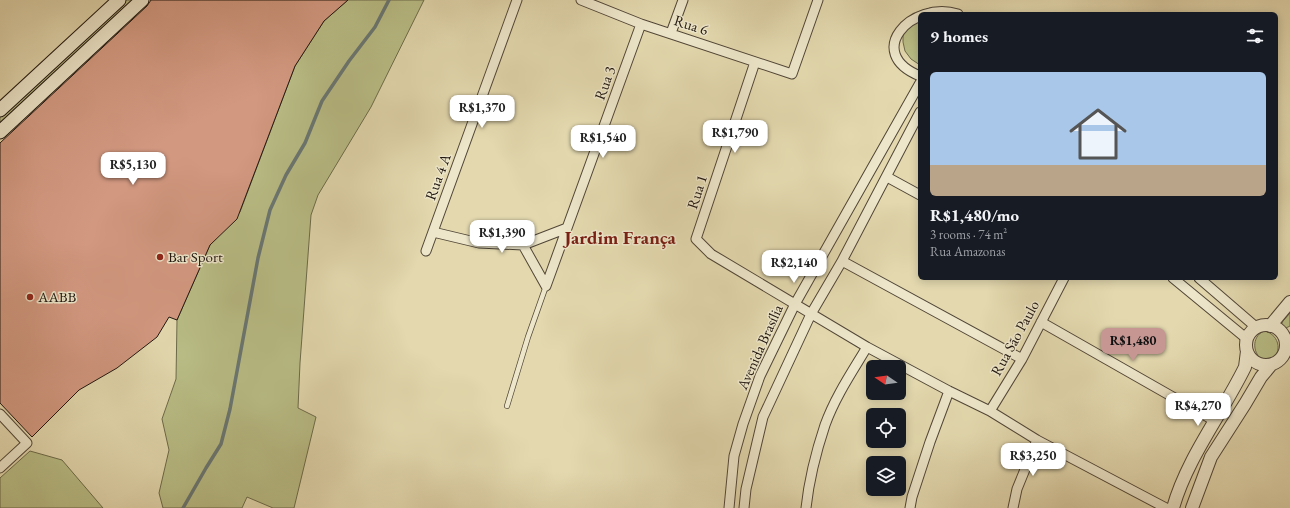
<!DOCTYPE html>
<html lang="en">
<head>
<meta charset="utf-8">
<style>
  body { margin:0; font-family:"EB Garamond",serif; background:#242831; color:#f1f3f6; height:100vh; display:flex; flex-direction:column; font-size:15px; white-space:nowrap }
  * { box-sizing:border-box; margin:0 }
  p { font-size:13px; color:#9ea1a6 }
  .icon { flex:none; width:22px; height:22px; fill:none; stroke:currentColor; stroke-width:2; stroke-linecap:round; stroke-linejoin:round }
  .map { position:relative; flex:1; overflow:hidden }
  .drawer { position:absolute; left:918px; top:12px; width:360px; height:268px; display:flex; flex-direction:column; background:#171b24; border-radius:6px; box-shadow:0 2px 10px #0003 }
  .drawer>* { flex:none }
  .needle { width:26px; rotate:283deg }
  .controls { position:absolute; left:866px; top:360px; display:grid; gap:8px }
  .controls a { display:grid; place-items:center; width:40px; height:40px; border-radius:6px; background:#171b24; box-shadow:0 2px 10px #0003; font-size:20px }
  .price { position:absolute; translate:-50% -34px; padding:0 9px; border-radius:8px; background:#fff; color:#222; font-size:13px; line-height:26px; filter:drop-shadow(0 1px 2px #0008) }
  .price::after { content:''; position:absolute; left:50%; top:24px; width:12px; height:9px; margin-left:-6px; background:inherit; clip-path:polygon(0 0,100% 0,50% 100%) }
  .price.current { background:#c59692; color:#111 }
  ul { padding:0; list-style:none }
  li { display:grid; align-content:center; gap:8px; height:212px; padding:0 12px }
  li span { display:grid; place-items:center; height:124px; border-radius:6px; color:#555 }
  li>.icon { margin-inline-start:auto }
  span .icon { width:72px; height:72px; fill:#fffc; stroke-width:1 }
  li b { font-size:17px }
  h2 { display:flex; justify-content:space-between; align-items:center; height:48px; padding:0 12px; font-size:17px }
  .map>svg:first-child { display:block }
</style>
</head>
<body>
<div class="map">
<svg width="1290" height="508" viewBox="0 0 1290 508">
  <rect width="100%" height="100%" fill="#e3d8ae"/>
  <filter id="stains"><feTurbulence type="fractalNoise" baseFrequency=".005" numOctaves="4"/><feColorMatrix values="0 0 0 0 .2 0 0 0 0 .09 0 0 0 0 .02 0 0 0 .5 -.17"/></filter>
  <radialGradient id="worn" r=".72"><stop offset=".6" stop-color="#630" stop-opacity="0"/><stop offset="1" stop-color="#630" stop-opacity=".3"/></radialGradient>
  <path fill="#b9bd86" stroke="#6c6a4a" d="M125,0H134L0,124V116Z
    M348,0H424L371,107L318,195L311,215L300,363L298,408L316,417L294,508H273L247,497L242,508H163L159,493L169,450L162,419L176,379L177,320L210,245L240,212L295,66L324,21Z
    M930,8L939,9L920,14V65L911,59L905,51L903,42V32L913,16L921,11Z
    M1290,313V326L1286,328H1283L1281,325L1283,321Z
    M1264,331C1281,334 1283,357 1268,360C1255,362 1248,338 1264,331Z
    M30,451L62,460L103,508H0V478Z"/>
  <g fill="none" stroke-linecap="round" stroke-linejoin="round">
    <path stroke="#697773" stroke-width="3.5" d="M183,508L206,468L221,444L230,409L258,258L270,210L286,175L305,143L322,101L349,61L375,27L389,0"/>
  </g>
  <path fill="#d29880" stroke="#20160f" d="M151,0H348L324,21L295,66L237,219L210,245L177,320L169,317L157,337L117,368L79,390L32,437L0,403V143L147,6Z"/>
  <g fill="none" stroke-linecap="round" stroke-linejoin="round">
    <defs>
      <path id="service" d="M507,406L528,337L546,286"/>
      <path id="minor" d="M581,0L641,24L792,74L818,0
        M671,33L683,0
        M755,62L696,239L711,254L867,347L949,391L990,411L1037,440L1166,508
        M920,76C863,53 911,0 958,14
        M887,177L920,195
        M433,232L479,243L523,245L567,228
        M523,245L546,286
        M426,251L517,0
        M842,261L1022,359
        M1173,278L1247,339
        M1199,278L1257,328
        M546,286L641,24
        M1041,322L1215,421
        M990,411L1022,359L1064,278
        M0,414L27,443L0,468
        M729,508L734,456L743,424L760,376L795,304L920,83
        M744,508L746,489L763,417L811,314L842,261L920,112
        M806,508C809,480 816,452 825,425C835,397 852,372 867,347
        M910,508L912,497L930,442L949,391
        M1013,508L1017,489L1037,440"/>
      <path id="tertiary" d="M1246 345a20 20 0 1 1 40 0a20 20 0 1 1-40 0Z
        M1270,326L1290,302
        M1173,508C1187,458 1222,414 1245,367L1247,351
        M1192,508L1211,457L1245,404L1261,377L1271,365"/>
      <path id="secondary" d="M0,110L119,0
        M0,132L142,0"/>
    </defs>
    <use href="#service" stroke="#514637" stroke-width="6"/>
    <use href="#minor" stroke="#514637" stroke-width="11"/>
    <use href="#tertiary" stroke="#514637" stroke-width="14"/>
    <use href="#secondary" stroke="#20160f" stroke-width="15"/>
    <use href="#service" stroke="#ede6ca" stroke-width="4.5"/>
    <use href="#minor" stroke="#ede6ca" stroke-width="9"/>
    <use href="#tertiary" stroke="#ede6ca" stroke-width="12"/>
    <use href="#secondary" stroke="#ede6ca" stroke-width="13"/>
  </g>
  <g fill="#8f2418" stroke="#ede6ca" stroke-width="1.5">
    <circle cx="160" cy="257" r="4"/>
    <circle cx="30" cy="297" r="4"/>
  </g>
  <g text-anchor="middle" stroke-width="3" stroke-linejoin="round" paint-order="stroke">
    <g font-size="15" fill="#20160f" stroke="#ede6ca">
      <text transform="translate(691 25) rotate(18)" y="5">Rua 6</text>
      <text transform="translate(605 83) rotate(-70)" y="5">Rua 3</text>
      <text transform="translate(438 177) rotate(-70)" y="5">Rua 4 A</text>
      <text transform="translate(697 192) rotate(-72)" y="5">Rua 1</text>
      <text transform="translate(1015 338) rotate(-61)" y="5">Rua São Paulo</text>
      <text transform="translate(760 347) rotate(-66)" y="5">Avenida Brasília</text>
    </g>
    <g font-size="15" fill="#20160f" stroke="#ede6ca" text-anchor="start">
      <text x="168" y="262">Bar Sport</text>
      <text x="38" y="302">AABB</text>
    </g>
    <g font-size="19" font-weight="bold" fill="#7a1f14" stroke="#ede6ca">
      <text x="620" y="244">Jardim França</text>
    </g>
  </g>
  <rect width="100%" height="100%" filter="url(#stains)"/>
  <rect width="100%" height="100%" fill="url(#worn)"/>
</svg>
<div class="controls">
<a><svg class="needle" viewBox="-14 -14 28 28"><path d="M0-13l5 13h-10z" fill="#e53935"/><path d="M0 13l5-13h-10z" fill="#9ea1a6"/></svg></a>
<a><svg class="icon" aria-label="locate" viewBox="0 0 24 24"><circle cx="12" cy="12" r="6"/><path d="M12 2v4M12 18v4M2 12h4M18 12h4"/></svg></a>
<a><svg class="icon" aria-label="layers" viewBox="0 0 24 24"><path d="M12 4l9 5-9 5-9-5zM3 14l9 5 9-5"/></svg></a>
</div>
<b class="price" style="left:482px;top:129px">R$1,370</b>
<b class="price" style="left:735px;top:154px">R$1,790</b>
<b class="price" style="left:603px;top:159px">R$1,540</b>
<b class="price" style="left:133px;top:186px">R$5,130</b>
<b class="price" style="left:502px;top:254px">R$1,390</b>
<b class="price" style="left:794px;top:284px">R$2,140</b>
<b class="price current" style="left:1133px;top:362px">R$1,480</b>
<b class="price" style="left:1198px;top:427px">R$4,270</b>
<b class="price" style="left:1033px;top:477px">R$3,250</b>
<section class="drawer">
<h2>9 homes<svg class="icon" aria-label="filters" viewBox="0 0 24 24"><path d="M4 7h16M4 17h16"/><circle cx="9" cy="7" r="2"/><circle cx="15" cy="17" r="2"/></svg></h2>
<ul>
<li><span style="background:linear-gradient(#a9c7e8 75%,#b9a48a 0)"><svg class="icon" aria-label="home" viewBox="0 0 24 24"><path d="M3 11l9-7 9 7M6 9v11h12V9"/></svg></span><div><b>R$1,480/mo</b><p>3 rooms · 74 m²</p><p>Rua Amazonas</p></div></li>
</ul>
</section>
</div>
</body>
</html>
